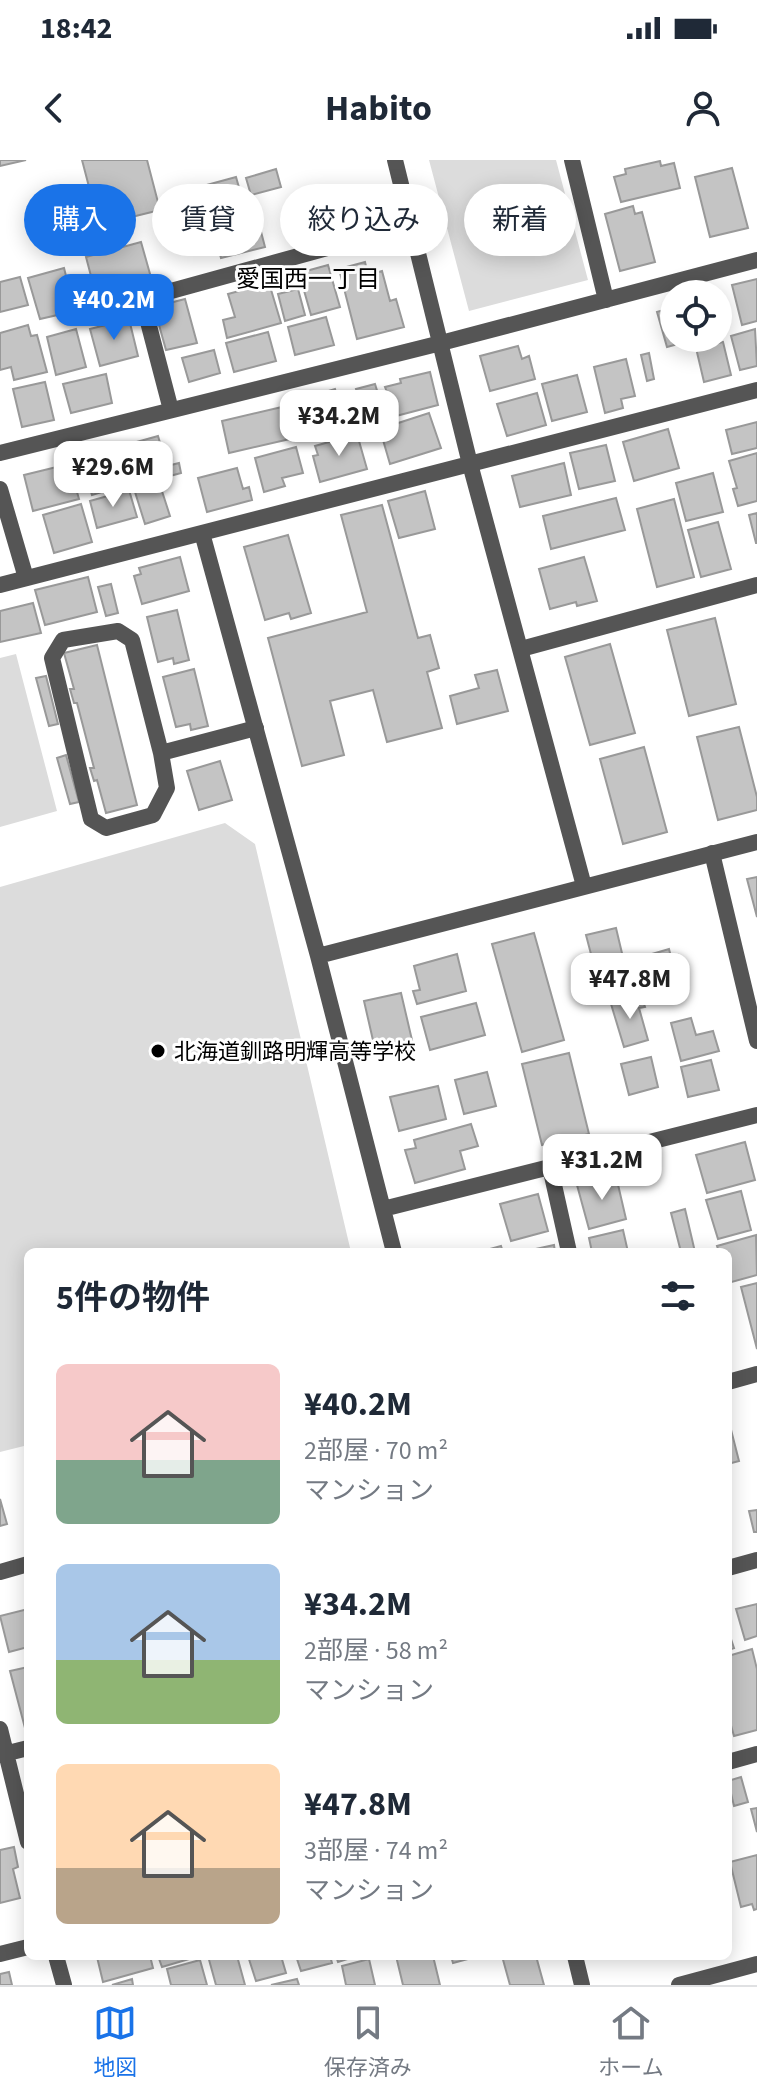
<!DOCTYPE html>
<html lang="ja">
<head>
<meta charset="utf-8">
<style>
  body { margin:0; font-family:"Source Sans 3","Noto Sans JP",sans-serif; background:#f6f6f7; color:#1f2937; height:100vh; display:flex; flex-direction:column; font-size:30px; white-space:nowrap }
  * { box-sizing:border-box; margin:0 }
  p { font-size:26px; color:#747a83 }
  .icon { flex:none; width:44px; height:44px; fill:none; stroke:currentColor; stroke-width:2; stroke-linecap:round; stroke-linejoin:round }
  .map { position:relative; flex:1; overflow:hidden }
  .drawer { position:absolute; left:24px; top:1088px; width:708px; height:712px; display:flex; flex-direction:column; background:#fff; border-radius:12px; box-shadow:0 4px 20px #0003 }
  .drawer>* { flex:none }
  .guide { position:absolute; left:24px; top:24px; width:710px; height:72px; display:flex; gap:16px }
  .tools { position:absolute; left:660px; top:120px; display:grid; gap:16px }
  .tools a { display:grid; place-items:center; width:72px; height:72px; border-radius:50%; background:#fff; box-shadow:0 4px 20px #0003; font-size:40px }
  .price { position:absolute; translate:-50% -68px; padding:0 18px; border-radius:16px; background:#fff; color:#222; font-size:26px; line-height:52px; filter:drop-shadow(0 2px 4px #0008) }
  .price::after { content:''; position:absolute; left:50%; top:48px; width:24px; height:18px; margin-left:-12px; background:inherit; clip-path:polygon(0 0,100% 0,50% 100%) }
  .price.current { background:#1a73e8; color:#fff }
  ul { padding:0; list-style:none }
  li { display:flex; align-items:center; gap:24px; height:200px; padding:0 32px }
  li span { display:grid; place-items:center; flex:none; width:224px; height:160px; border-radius:12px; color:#555 }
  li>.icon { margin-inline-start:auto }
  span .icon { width:96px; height:96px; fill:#fffc; stroke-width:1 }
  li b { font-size:34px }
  h2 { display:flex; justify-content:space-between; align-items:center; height:96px; padding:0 32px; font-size:34px }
  .pill { padding:0 28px; border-radius:36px; background:#fff; box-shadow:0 4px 20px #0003; font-size:28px; line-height:72px }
  .pill.current { background:#1a73e8; color:#fff }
  .status { display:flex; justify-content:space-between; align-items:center; height:56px; padding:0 40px; background:#fff; direction:ltr }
  .status svg { height:22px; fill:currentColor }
  header { display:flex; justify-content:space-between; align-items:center; height:104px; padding:0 32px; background:#fff; font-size:36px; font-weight:700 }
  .dock { display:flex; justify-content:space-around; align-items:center; height:112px; border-top:2px solid #e0e1e3; background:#fff; font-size:22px; color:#747a83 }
  .dock a { display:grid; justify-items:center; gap:4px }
  .dock .current { color:#1a73e8 }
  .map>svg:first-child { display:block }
</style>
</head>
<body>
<div class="status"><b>18:42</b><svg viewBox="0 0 49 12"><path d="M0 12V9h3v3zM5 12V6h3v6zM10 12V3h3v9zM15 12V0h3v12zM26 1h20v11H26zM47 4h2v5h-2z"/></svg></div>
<header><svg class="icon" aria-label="back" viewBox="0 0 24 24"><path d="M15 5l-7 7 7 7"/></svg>Habito<svg class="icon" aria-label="person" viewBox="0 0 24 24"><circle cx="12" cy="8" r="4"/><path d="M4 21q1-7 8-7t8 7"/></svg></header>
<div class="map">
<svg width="757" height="1825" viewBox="0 0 757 1825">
  <rect width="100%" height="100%" fill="#fff"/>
  <path fill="#dcdcdc" d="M429,0H556L588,120L469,151Z
    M16,494L57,651L0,667V498Z
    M225,663L255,684L351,1092H28V1285L0,1292V727Z"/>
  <path fill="#c4c4c4" stroke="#999" stroke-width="2" d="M0,0H26L0,6Z
    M82,0H147L160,50L99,65Z
    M660,1L661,6L674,3L680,28L621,42L614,17L626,14L625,9Z
    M732,8L748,68L710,77L695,17Z
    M276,9L281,27L251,35L246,18Z
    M236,17L240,31L195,43L192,29Z
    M346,30L348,39L365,35L373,68L300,86L289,44Z
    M633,46L635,54L642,52L655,102L620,111L605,54Z
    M259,64L265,87L221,98L215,76Z
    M141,82L152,121L96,135L86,97Z
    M365,102L368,115L382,111L390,141L396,139L404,167L357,179L339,109Z
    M328,105L340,147L311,155L299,113Z
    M64,108L75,151L40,159L28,118Z
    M20,117L28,145L0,152V122Z
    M757,119V161L742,165L732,125Z
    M269,123L281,163L227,178L223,160L235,157L228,134Z
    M298,129L305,155L285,161L278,134Z
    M185,139L197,183L166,190L154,147Z
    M674,147V178H700L667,187L657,152Z
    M326,157L334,185L295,195L288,167Z
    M129,159L138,196L100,206L90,169Z
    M28,165L31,176L37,175L47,212L14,220L11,207L0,210V173Z
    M76,169L86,207L56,215L47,177Z
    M755,169L757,206L740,210L731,176Z
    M268,172L276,201L234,212L226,183Z
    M723,182L731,215L704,222L696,188Z
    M518,186L522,199L529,196L535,219L490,231L480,196Z
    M214,190L220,213L189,222L182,198Z
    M649,193L654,219L647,221L641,195Z
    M626,199L635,236L621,239L623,248L605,253L594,207Z
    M430,212L438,245L396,256L385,227L401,223L400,219Z
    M106,214L112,243L71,253L63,224Z
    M577,215L587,252L552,261L542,224Z
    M45,222L54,260L22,267L13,229Z
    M375,224L384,253L365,258L356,229Z
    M335,229L346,269L316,278L306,238Z
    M537,233L546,265L507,276L497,244Z
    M282,247L290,279L229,293L222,261Z
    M429,253L441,288L390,304L383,280L390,278L386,267Z
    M757,262V288L732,294L726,270Z
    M380,263L383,273L367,278L364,267Z
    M668,269L679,308L634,321L623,282Z
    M357,274L367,309L320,322L313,296L318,295L315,286Z
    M158,276L167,306L179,303L181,313L137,325L126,285Z
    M606,285L615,321L579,329L570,293Z
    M110,287L121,326L92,335L80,296Z
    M296,287L303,313L282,318L285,326L264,332L255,298Z
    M757,293V341L738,346L733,329L737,328L729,301Z
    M564,303L571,335L520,347L512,316Z
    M69,304L79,339L33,351L24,315Z
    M237,308L243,329L249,327L252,340L207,352L198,318Z
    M713,313L723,352L686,361L676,323Z
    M160,325L170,356L145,364L135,332Z
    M129,330L137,357L97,368L90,341Z
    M425,331L435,369L399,378L388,341Z
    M616,338L625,370L551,389L543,356Z
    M674,339L694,417L657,427L637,349Z
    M81,344L92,382L54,393L43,355Z
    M382,345L418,478L430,475L439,508L427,512L442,568L387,582L373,530L330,541L344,595L302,606L268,478L367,452L341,355Z
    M757,353V383H756L749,355Z
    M718,362L731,409L701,417L688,370Z
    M288,375L311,453L291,459L289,453L265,460L244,387Z
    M180,397L189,431L142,444L134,416L141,414L139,408Z
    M584,397L597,441L577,446L576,442L550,449L539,409Z
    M88,417L97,452L45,465L35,430Z
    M111,424L118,453L106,456L98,427Z
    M33,443L41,473L0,482V451Z
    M177,450L189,500L174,504L173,498L158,502L147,457Z
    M715,458L736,544L689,556L667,470Z
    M610,484L635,573L590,585L565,497Z
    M97,485L137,645L106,653L97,620L94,621L90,608H94L77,543H74L70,529H74L64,493Z
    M194,509L208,566L191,570L190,564L176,567L163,517Z
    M497,510L508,551L457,564L450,536L479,528L475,515Z
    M46,516L58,564L49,566L36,518Z
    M739,567L757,637V650L718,660L697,577Z
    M644,587L667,672L623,684L600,599Z
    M66,595L79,642L70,644L57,598Z
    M220,601L232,640L199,650L187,611Z
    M757,717V757L747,719Z
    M616,768L626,810L597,817L586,775Z
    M534,773L564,880L522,892L492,784Z
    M669,789L671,797L678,795L688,830L663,837L652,794Z
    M457,794L466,831L417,844L413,831L420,830L414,806Z
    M401,833L412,880L375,889L364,841Z
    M641,835L645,847L639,848L648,880L624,887L611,844Z
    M476,843L485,875L430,890L421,857Z
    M691,858L696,875L713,871L719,891L681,901L671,863Z
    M569,893L589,974L542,985L522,904Z
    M651,897L658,927L629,935L621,904Z
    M711,900L719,930L688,937L681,907Z
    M487,912L496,946L464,954L455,920Z
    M438,926L446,959L399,971L390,937Z
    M471,964L478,986L460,991L465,1009L415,1023L405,990L416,988L414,980Z
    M745,982L755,1020L707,1033L696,995Z
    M616,1016L626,1059L589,1069L577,1025Z
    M741,1031L751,1070L718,1079L706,1040Z
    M538,1034L548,1071L511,1081L500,1044Z
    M685,1049L695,1092H681L671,1053Z
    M623,1070L628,1092H592L589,1078Z
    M756,1075L757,1115L728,1123V1092H719L717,1086Z
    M554,1085L555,1092H522Z
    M501,1086L503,1092H479Z
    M757,1123V1189L741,1127Z
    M728,1258L739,1301L728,1304Z
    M0,1339L7,1364L0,1366Z
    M757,1350V1372H754L749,1351Z
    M757,1444V1476L745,1480L736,1449Z
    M28,1449V1487L9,1492L0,1456Z
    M728,1470L734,1488L728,1490Z
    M752,1489L757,1509V1570L734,1576L728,1555V1496Z
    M28,1507V1567L25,1568L10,1511Z
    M741,1617L748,1642L734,1646L728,1621Z
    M757,1648V1672L751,1649Z
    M14,1687L18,1707L13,1709L20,1738L0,1743V1690Z
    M757,1695V1749L754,1750L752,1744L741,1747L730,1702Z
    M101,1796H150L153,1808L103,1822L97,1797Z
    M158,1796H188L189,1799L162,1807Z
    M208,1796H237L245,1825H216Z
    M248,1796H281L286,1813L256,1821Z
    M296,1796H330L332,1803L301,1811Z
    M336,1796H357L338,1802Z
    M396,1796H433L440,1825H403Z
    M451,1796H479L453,1803Z
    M502,1796H536L544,1825H510Z
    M369,1799L375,1825H346L342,1806Z
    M200,1800L207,1825H171L167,1809Z
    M9,1812L12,1825H0V1814Z
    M132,1819L133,1825H112Z
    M297,1819L299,1825H271Z"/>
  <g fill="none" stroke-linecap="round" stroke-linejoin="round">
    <path stroke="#555" stroke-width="16" d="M118,471L132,480L161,593L167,628L153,655L106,668L91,659L52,498L63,480Z
      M161,593L256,568
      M550,1007L569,1092"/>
    <path stroke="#555" stroke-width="16" d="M395,0L470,304L584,726
      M572,0L606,140
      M171,250L142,139L411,65
      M0,293L441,183L757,100
      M0,329L26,418
      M202,373L318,796L394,1092
      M0,425L757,230
      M521,489L757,425
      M712,693L757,881
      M318,796L757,682
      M383,1049L757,955
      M728,1222L757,1214
      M728,1408L757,1400
      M0,1412L28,1404
      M0,1569L28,1682
      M0,1595L28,1588
      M728,1602L757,1594
      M0,1794L28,1787
      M56,1796L64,1825
      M575,1796L582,1825
      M679,1825L757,1804"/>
  </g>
  <circle fill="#000" stroke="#fff" stroke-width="3" cx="158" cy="891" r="8"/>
  <g text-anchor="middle" stroke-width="6" stroke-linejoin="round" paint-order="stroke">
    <g font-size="22" fill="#000" stroke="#fff" text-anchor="start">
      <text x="174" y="899">北海道釧路明輝高等学校</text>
    </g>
    <g font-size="24" fill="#000" stroke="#fff">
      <text x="308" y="127">愛国西一丁目</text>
    </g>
  </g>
</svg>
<div class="tools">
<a><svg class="icon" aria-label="locate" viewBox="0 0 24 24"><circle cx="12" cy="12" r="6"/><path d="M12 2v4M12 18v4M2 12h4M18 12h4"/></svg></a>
</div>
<b class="price current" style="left:114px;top:182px">¥40.2M</b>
<b class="price" style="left:339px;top:298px">¥34.2M</b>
<b class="price" style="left:113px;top:349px">¥29.6M</b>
<b class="price" style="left:630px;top:861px">¥47.8M</b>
<b class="price" style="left:602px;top:1042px">¥31.2M</b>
<div class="guide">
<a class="pill current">購入</a>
<a class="pill">賃貸</a>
<a class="pill">絞り込み</a>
<a class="pill">新着</a>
</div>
<section class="drawer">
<h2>5件の物件<svg class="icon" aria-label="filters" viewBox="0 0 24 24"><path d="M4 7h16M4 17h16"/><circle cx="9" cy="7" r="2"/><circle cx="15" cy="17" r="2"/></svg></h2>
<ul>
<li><span style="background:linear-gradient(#f6c9c9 60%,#7fa58c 0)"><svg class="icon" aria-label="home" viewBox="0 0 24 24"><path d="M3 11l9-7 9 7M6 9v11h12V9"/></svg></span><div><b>¥40.2M</b><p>2部屋 · 70 m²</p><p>マンション</p></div></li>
<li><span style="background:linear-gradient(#a9c7e8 60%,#8fb573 0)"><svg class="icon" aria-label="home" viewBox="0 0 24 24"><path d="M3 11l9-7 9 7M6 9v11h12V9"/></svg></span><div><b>¥34.2M</b><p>2部屋 · 58 m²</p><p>マンション</p></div></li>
<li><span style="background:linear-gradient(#ffd9b3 65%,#b9a48a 0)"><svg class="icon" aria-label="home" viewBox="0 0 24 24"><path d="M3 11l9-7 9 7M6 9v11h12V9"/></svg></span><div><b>¥47.8M</b><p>3部屋 · 74 m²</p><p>マンション</p></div></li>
</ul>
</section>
</div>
<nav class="dock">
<a class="current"><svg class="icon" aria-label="map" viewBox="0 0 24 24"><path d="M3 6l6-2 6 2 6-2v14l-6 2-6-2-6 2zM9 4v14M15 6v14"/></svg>地図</a>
<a><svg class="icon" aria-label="saved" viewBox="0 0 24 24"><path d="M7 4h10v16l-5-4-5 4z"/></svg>保存済み</a>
<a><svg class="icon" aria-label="home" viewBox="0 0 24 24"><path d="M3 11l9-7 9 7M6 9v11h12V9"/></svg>ホーム</a>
</nav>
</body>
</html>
